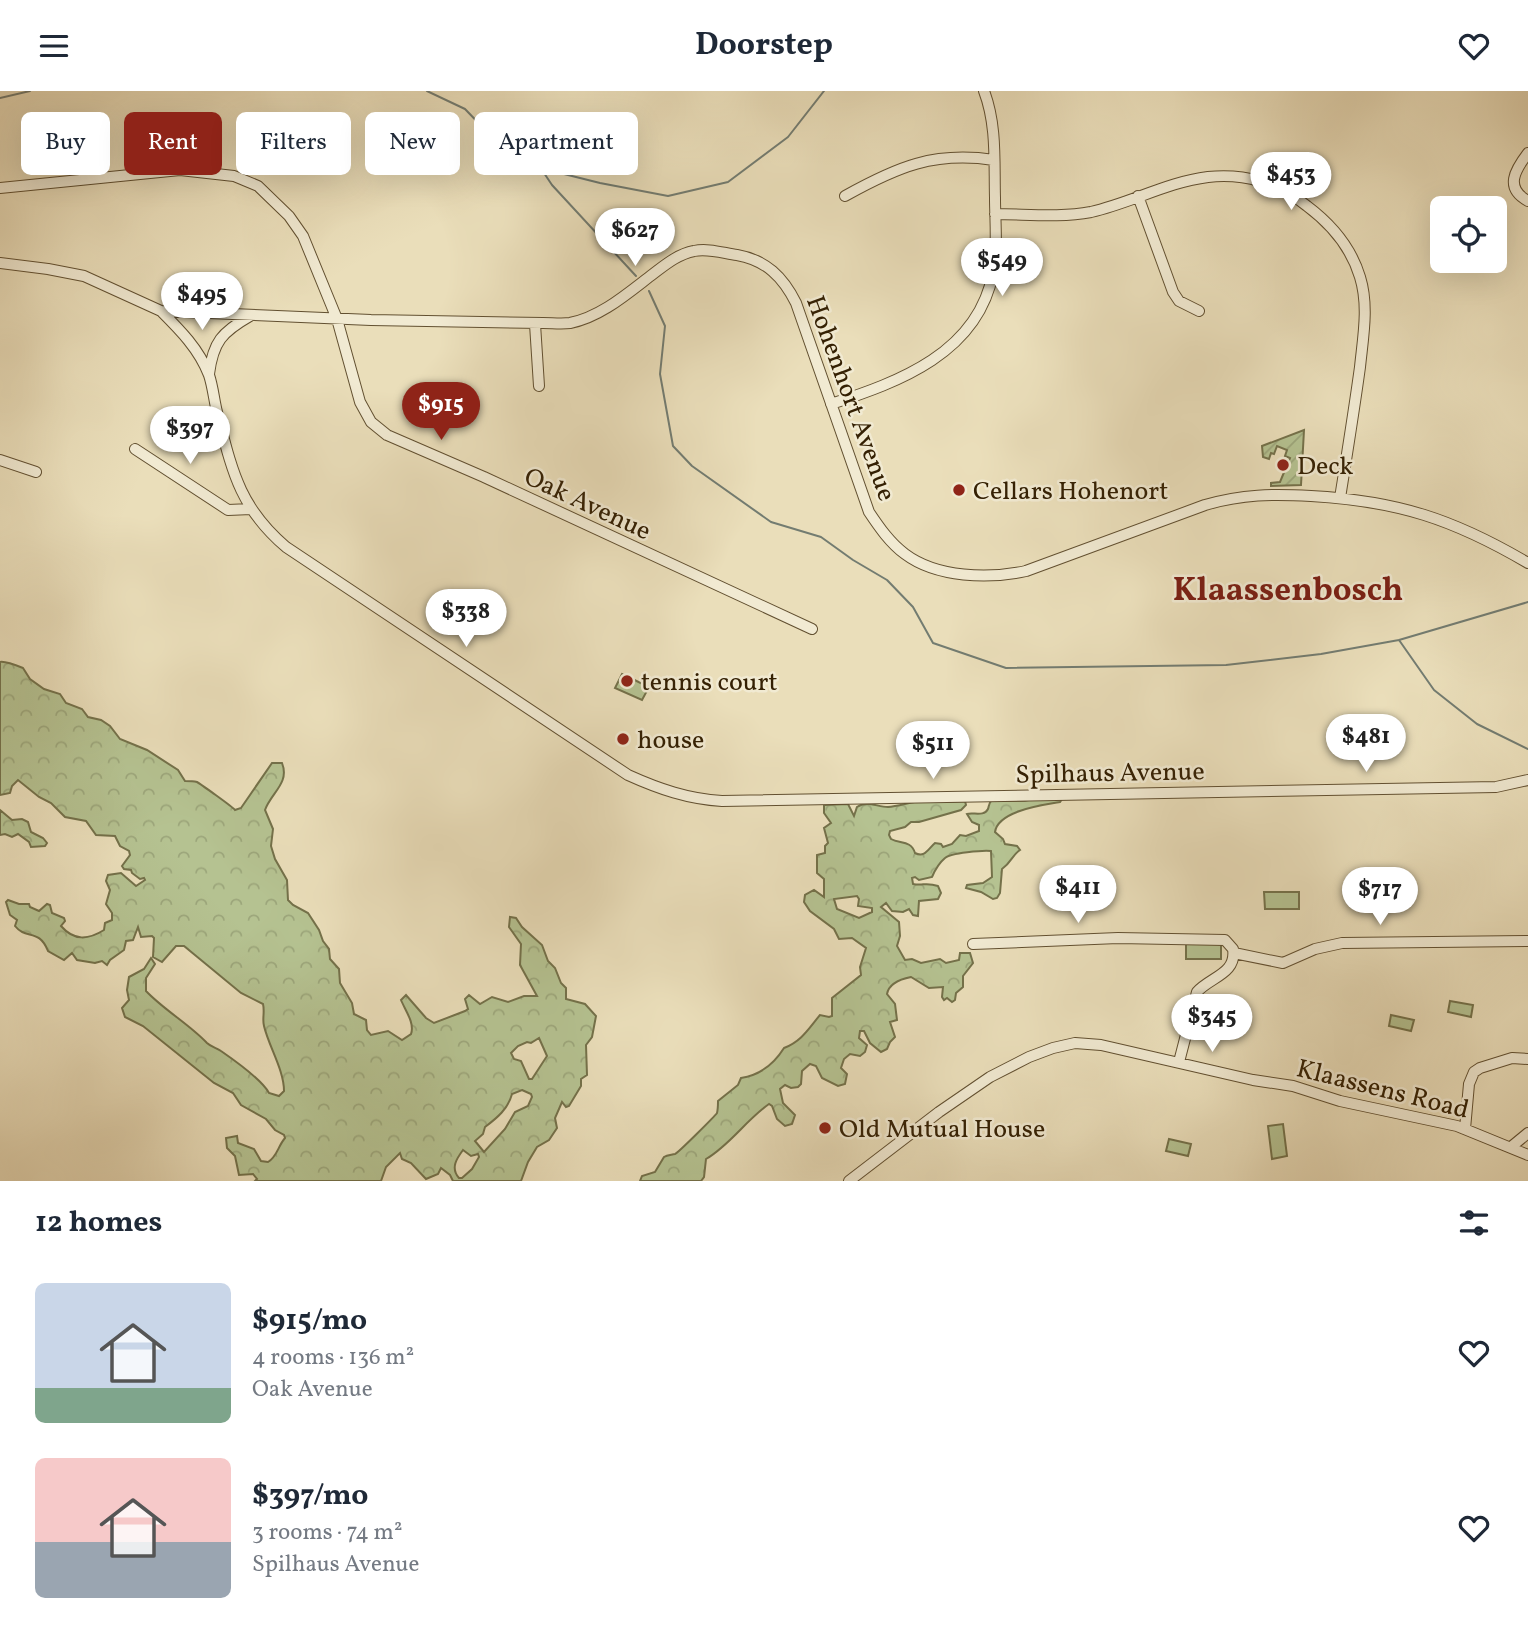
<!DOCTYPE html>
<html lang="en">
<head>
<meta charset="utf-8">
<style>
  body { margin:0; font-family:Vollkorn,serif; background:#f6f6f7; color:#1f2937; height:100vh; display:flex; flex-direction:column; font-size:26px; white-space:nowrap }
  * { box-sizing:border-box; margin:0 }
  p { font-size:23px; color:#747a83 }
  .icon { flex:none; width:38px; height:38px; fill:none; stroke:currentColor; stroke-width:2; stroke-linecap:round; stroke-linejoin:round }
  .map { position:relative; height:1090px; overflow:hidden }
  .details { display:flex; flex-direction:column; background:#fff; flex:1 }
  .details>* { flex:none }
  .guide { position:absolute; left:21px; top:21px; width:700px; height:63px; display:flex; gap:14px }
  .tools { position:absolute; left:1430px; top:105px; display:grid; gap:14px }
  .tools a { display:grid; place-items:center; width:77px; height:77px; border-radius:10px; background:#fff; box-shadow:0 7px 28px #0002; font-size:35px }
  .price { position:absolute; translate:-50% -60px; padding:0 16px; border-radius:24px; background:#fff; color:#222; font-size:23px; line-height:46px; filter:drop-shadow(0 2px 4px #0008) }
  .price::after { content:''; position:absolute; left:50%; top:42px; width:21px; height:16px; margin-left:-10px; background:inherit; clip-path:polygon(0 0,100% 0,50% 100%) }
  .price.selected { background:#8f2418; color:#fff }
  ul { padding:0; list-style:none }
  li { display:flex; align-items:center; gap:21px; height:175px; padding:0 35px }
  li span { display:grid; place-items:center; flex:none; width:196px; height:140px; border-radius:10px; color:#555 }
  li>.icon { margin-inline-start:auto }
  span .icon { width:84px; height:84px; fill:#fffc; stroke-width:1 }
  li b { font-size:30px }
  h2 { display:flex; justify-content:space-between; align-items:center; height:84px; padding:0 35px; font-size:30px }
  .tag { padding:0 24px; border-radius:10px; background:#fff; box-shadow:0 7px 28px #0002; font-size:24px; line-height:63px }
  .tag.selected { background:#8f2418; color:#fff }
  header { display:flex; justify-content:space-between; align-items:center; height:91px; padding:0 35px; background:#fff; font-size:32px; font-weight:700 }
  .map>svg:first-child { display:block }
</style>
</head>
<body>
<header><svg class="icon" aria-label="menu" viewBox="0 0 24 24"><path d="M4 6h16M4 12h16M4 18h16"/></svg>Doorstep<svg class="icon" aria-label="heart" viewBox="0 0 24 24"><path d="M12 20l-8-8c-3-5 5-10 8-4 3-6 11-1 8 4z"/></svg></header>
<div class="map">
<svg width="1528" height="1090" viewBox="0 0 1528 1090">
  <defs>
    <pattern id="forest-crowns" width="20" height="18" patternUnits="userSpaceOnUse" patternTransform="scale(1.75)"><rect width="20" height="18" fill="#b5c291"/><path d="M2 6a3 3 0 1 1 6 0M12 15a3 3 0 1 1 6 0" fill="none" stroke="#9ca67b"/></pattern>
    <pattern id="garden-furrows" width="10" height="10" patternUnits="userSpaceOnUse" patternTransform="scale(1.75)"><rect width="10" height="10" fill="#b5c291"/><path d="M-1 1l2-2M0 10L10 0M9 11l2-2" fill="none" stroke="#9ca67b"/></pattern>
  </defs>
  <rect width="100%" height="100%" fill="#eadeba"/>
  <filter id="stains"><feTurbulence type="fractalNoise" baseFrequency=".00286" numOctaves="4"/><feColorMatrix values="0 0 0 0 .2 0 0 0 0 .09 0 0 0 0 .02 0 0 0 .5 -.17"/></filter>
  <radialGradient id="worn" r=".72"><stop offset=".6" stop-color="#630" stop-opacity="0"/><stop offset="1" stop-color="#630" stop-opacity=".3"/></radialGradient>
  <path fill="url(#forest-crowns)" stroke="#74714a" stroke-width="2" fill-rule="evenodd" d="M0,571C5,570 18,575 23,577L30,588L44,598L60,603L66,612L82,618L88,626L101,629L110,635L120,648L147,659L178,679L185,690C188,690 193,690 197,691C199,692 233,716 235,719L241,717L272,672H282C290,692 271,702 265,719L273,738L271,755L275,768L287,789L288,809L293,814L308,822L319,839L323,850L329,858L330,868L339,878L340,892L352,912L354,923L366,929L367,939L371,944L388,940L402,949L411,943C415,932 405,919 401,909L406,904L426,927L434,932L465,920L468,918L465,908L469,904L480,913L492,906L508,911L524,905H537L520,874L521,853L509,836L510,826L516,827L522,836L542,854L548,870L555,877L561,892L566,897V908L585,913L596,925L592,946L586,954L587,984L581,988V995L569,1015L566,1016L562,1011L555,1027L557,1037L549,1049L537,1056L528,1071L521,1090H453L450,1084L441,1077L438,1083L426,1088L411,1072L402,1068L400,1062L386,1076L381,1090H255L257,1088L253,1083L239,1084L235,1065L227,1057L226,1047L237,1045L238,1052L254,1058L261,1070L268,1071C277,1066 278,1055 285,1047L284,1044L275,1039L266,1028L241,1014L233,1002L214,992L143,935L125,926L122,917L129,909L127,899L129,886L144,878L151,867L155,873L146,887V900C164,919 189,933 207,952C211,956 217,957 221,960C234,969 262,989 269,1002L279,1005L284,1000C284,979 269,956 264,935C262,928 265,921 263,913L241,902L184,855H176L162,871L153,866L154,847L152,845L141,846L138,836L133,849L126,850L124,859L110,869L107,874L102,870L95,872L77,869L72,862L64,869L48,860C39,837 26,849 15,835L17,829L10,824L6,811L8,809L19,813H29L30,816L39,820L47,813L50,814L52,822L64,827L65,830L61,835C74,850 88,849 104,839L105,832L112,829V822L106,813L110,799L106,790L108,784L121,782L136,795L145,789L144,787L140,788L132,782L131,779L124,778L122,775L130,764L129,760L120,755L115,745L96,744L86,730L65,726L51,712L39,706L18,689L12,695L10,702L0,704ZM539,947L547,965L532,988H529L521,970L514,968L511,962L518,955L527,951L531,952ZM522,999L531,1003L532,1006L528,1015L515,1021L505,1038L484,1061L475,1050L483,1043L485,1036C497,1027 508,1018 512,1003ZM463,1059L471,1065L478,1063L479,1066L472,1078L462,1087H459C450,1077 457,1067 463,1059Z
    M1039,706L1062,708L1060,711C1042,714 998,720 995,741L1003,748L1005,753L1017,755L1020,759C1012,764 1012,771 1002,778L1000,802L997,807L993,808L981,801L966,797L967,794L983,792L992,786L991,760C984,759 950,762 945,767C939,772 935,779 932,786L919,789L915,786L912,787L913,793C923,795 926,791 938,795L941,802L938,808L919,810L918,825L913,824L909,818L903,821L892,820L886,812L881,816L899,831L900,845L897,855L905,869L912,868L921,872L940,868L946,872L959,869L960,862H970L973,872L963,885V896L956,902L955,909L952,911L947,907L944,909L942,906L943,896L929,897L911,886C901,888 889,892 887,903L895,913L897,929L890,931L895,946L890,951L887,958L881,961L870,952L864,940H860L859,947L867,954L865,961L860,965L850,963L844,968L841,977L847,983L845,993L838,995L822,987L816,975L810,973L802,980L801,993L798,996L791,997L785,994L780,998L783,1012L795,1024L792,1033L785,1035L777,1028L772,1015L769,1013C746,1029 730,1054 706,1068L704,1086L701,1090H640L642,1085L655,1081L664,1066C667,1064 671,1064 675,1063C678,1062 715,1025 717,1022C718,1018 718,1014 718,1010L738,994L741,987C760,984 774,973 784,957C802,950 809,937 820,924L829,926L832,925V907L861,884L860,876L866,857L852,847L839,848L834,838L810,820L804,811L805,804L814,799L824,806V788L817,782V764L825,762V755L828,752L824,737L831,732L824,722V714L848,713L854,725L857,716C867,709 877,716 888,716C902,715 917,708 932,710C943,711 953,711 965,710L966,714L961,719L919,731H911L905,736L890,740L889,744L891,748C900,753 911,749 915,762C925,767 928,758 935,752L941,753L943,756L952,753L960,744L966,745L979,740V734L972,731L967,723C973,721 984,726 988,718C989,715 989,712 991,710C1007,708 1025,713 1039,706ZM857,805L859,808L858,815L872,817V821L859,827L837,818L834,808Z
    M0,719L12,729L22,728L28,731L31,741L43,747L47,752L45,755L31,756L29,751L18,743L12,746L5,743L0,744Z"/>
  <path fill="#b5c291" stroke="#74714a" stroke-width="2" d="M622,583L649,596L642,609L615,597Z
    M1264,801H1299V818H1265Z
    M1221,852V868H1186V853Z
    M1450,910L1473,914L1471,926L1448,921Z
    M1391,924L1414,929L1411,940L1389,935Z
    M1283,1033L1287,1065L1272,1068L1268,1035Z
    M1169,1048L1191,1053L1188,1065L1166,1060Z"/>
  <path fill="url(#garden-furrows)" stroke="#74714a" stroke-width="2" d="M1304,339L1301,394L1271,395V392L1280,391L1290,367L1285,365L1287,359L1277,355L1274,363L1271,362L1269,368L1263,366L1262,355Z"/>
  <g fill="none" stroke-linecap="round" stroke-linejoin="round">
    <path stroke="#737c71" stroke-width="2" d="M427,0L465,18L516,71L600,92L668,105L728,91L788,46L824,0
      M0,7L30,0
      M542,79L552,94L636,185
      M649,200L665,235L660,283L673,355L692,375L771,431L821,446L853,469L887,489L913,516L933,552L1006,577L1226,574L1321,563L1399,549L1434,599L1477,633L1528,658
      M1399,549L1528,511"/>
    <defs>
      <path id="minor" d="M1528,62C1515,79 1504,97 1528,110
        M0,97L180,79L234,85L258,95L289,125L303,145L337,228L360,311L371,331L387,344L484,386L812,538
        M845,105C897,76 934,60 994,69
        M1138,105L1173,201L1179,210L1199,220
        M995,123C1026,123 1060,127 1091,121C1131,112 1167,91 1208,86C1244,82 1279,92 1307,115C1331,133 1351,156 1360,186C1369,215 1363,246 1360,276C1354,320 1347,363 1340,407
        M0,172L48,178L84,185L161,220L371,229L543,232C552,232 562,233 570,232C601,226 628,202 653,183C665,174 678,163 694,160C708,157 723,162 737,164C766,169 783,186 796,212L869,421C879,436 890,452 905,463C937,487 989,488 1026,480L1205,414C1243,403 1272,403 1311,405C1398,410 1453,428 1528,472
        M161,220C180,239 199,258 209,284C213,296 214,309 217,321C232,379 239,416 286,456L628,684C659,698 688,708 722,710L1496,696L1528,689
        M535,233L539,295
        M209,283C213,251 222,241 250,225
        M831,313C899,291 978,262 993,182C998,158 995,131 995,107C994,71 997,34 984,0
        M135,358L228,419L251,418
        M0,369L36,381
        M973,853L1118,847L1225,849L1233,858C1237,883 1210,886 1197,901L1179,971
        M1234,862L1283,872L1315,858L1342,852L1528,850
        M1465,1038L1469,993L1474,981L1480,977L1512,967L1528,968
        M1511,1056L1528,1042
        M849,1090L939,1021L990,986L1029,966L1053,957L1075,952L1101,954L1253,989L1293,995L1340,1010L1457,1035L1528,1064"/>
    </defs>
    <use href="#minor" stroke="#625031" stroke-width="12"/>
    <use href="#minor" stroke="#f1ead2" stroke-width="10"/>
  </g>
  <g fill="#8f2418" stroke="#f1ead2" stroke-width="2.5">
    <circle cx="1283" cy="374" r="7"/>
    <circle cx="959" cy="399" r="7"/>
    <circle cx="627" cy="590" r="7"/>
    <circle cx="623" cy="648" r="7"/>
    <circle cx="825" cy="1037" r="7"/>
  </g>
  <g text-anchor="middle" stroke-width="5" stroke-linejoin="round" paint-order="stroke">
    <g font-size="26" fill="#342003" stroke="#f1ead2">
      <text transform="translate(852 307) rotate(70)" y="9">Hohenhort Avenue</text>
      <text transform="translate(588 412) rotate(25)" y="9">Oak Avenue</text>
      <text transform="translate(1110 681) rotate(-1)" y="9">Spilhaus Avenue</text>
      <text transform="translate(1383 997) rotate(14)" y="9">Klaassens Road</text>
    </g>
    <g font-size="26" fill="#342003" stroke="#f1ead2" text-anchor="start">
      <text x="1297" y="383">Deck</text>
      <text x="973" y="408">Cellars Hohenort</text>
      <text x="641" y="599">tennis court</text>
      <text x="637" y="657">house</text>
      <text x="839" y="1046">Old Mutual House</text>
    </g>
    <g font-size="33" font-weight="bold" fill="#7a1f14" stroke="#f1ead2">
      <text x="1288" y="509">Klaassenbosch</text>
    </g>
  </g>
  <rect width="100%" height="100%" filter="url(#stains)"/>
  <rect width="100%" height="100%" fill="url(#worn)"/>
</svg>
<div class="tools">
<a><svg class="icon" aria-label="locate" viewBox="0 0 24 24"><circle cx="12" cy="12" r="6"/><path d="M12 2v4M12 18v4M2 12h4M18 12h4"/></svg></a>
</div>
<b class="price" style="left:1291px;top:121px">$453</b>
<b class="price" style="left:635px;top:177px">$627</b>
<b class="price" style="left:1002px;top:207px">$549</b>
<b class="price" style="left:202px;top:241px">$495</b>
<b class="price selected" style="left:441px;top:351px">$915</b>
<b class="price" style="left:190px;top:375px">$397</b>
<b class="price" style="left:466px;top:558px">$338</b>
<b class="price" style="left:1366px;top:683px">$481</b>
<b class="price" style="left:933px;top:690px">$511</b>
<b class="price" style="left:1078px;top:834px">$411</b>
<b class="price" style="left:1380px;top:836px">$717</b>
<b class="price" style="left:1212px;top:963px">$345</b>
<div class="guide">
<a class="tag">Buy</a>
<a class="tag selected">Rent</a>
<a class="tag">Filters</a>
<a class="tag">New</a>
<a class="tag">Apartment</a>
</div>
</div>
<section class="details">
<h2>12 homes<svg class="icon" aria-label="filters" viewBox="0 0 24 24"><path d="M4 7h16M4 17h16"/><circle cx="9" cy="7" r="2"/><circle cx="15" cy="17" r="2"/></svg></h2>
<ul>
<li><span style="background:linear-gradient(#c9d6e8 75%,#7fa58c 0)"><svg class="icon" aria-label="home" viewBox="0 0 24 24"><path d="M3 11l9-7 9 7M6 9v11h12V9"/></svg></span><div><b>$915/mo</b><p>4 rooms · 136 m²</p><p>Oak Avenue</p></div><svg class="icon" aria-label="heart" viewBox="0 0 24 24"><path d="M12 20l-8-8c-3-5 5-10 8-4 3-6 11-1 8 4z"/></svg></li>
<li><span style="background:linear-gradient(#f6c9c9 60%,#9aa5b1 0)"><svg class="icon" aria-label="home" viewBox="0 0 24 24"><path d="M3 11l9-7 9 7M6 9v11h12V9"/></svg></span><div><b>$397/mo</b><p>3 rooms · 74 m²</p><p>Spilhaus Avenue</p></div><svg class="icon" aria-label="heart" viewBox="0 0 24 24"><path d="M12 20l-8-8c-3-5 5-10 8-4 3-6 11-1 8 4z"/></svg></li>
</ul>
</section>
</body>
</html>
